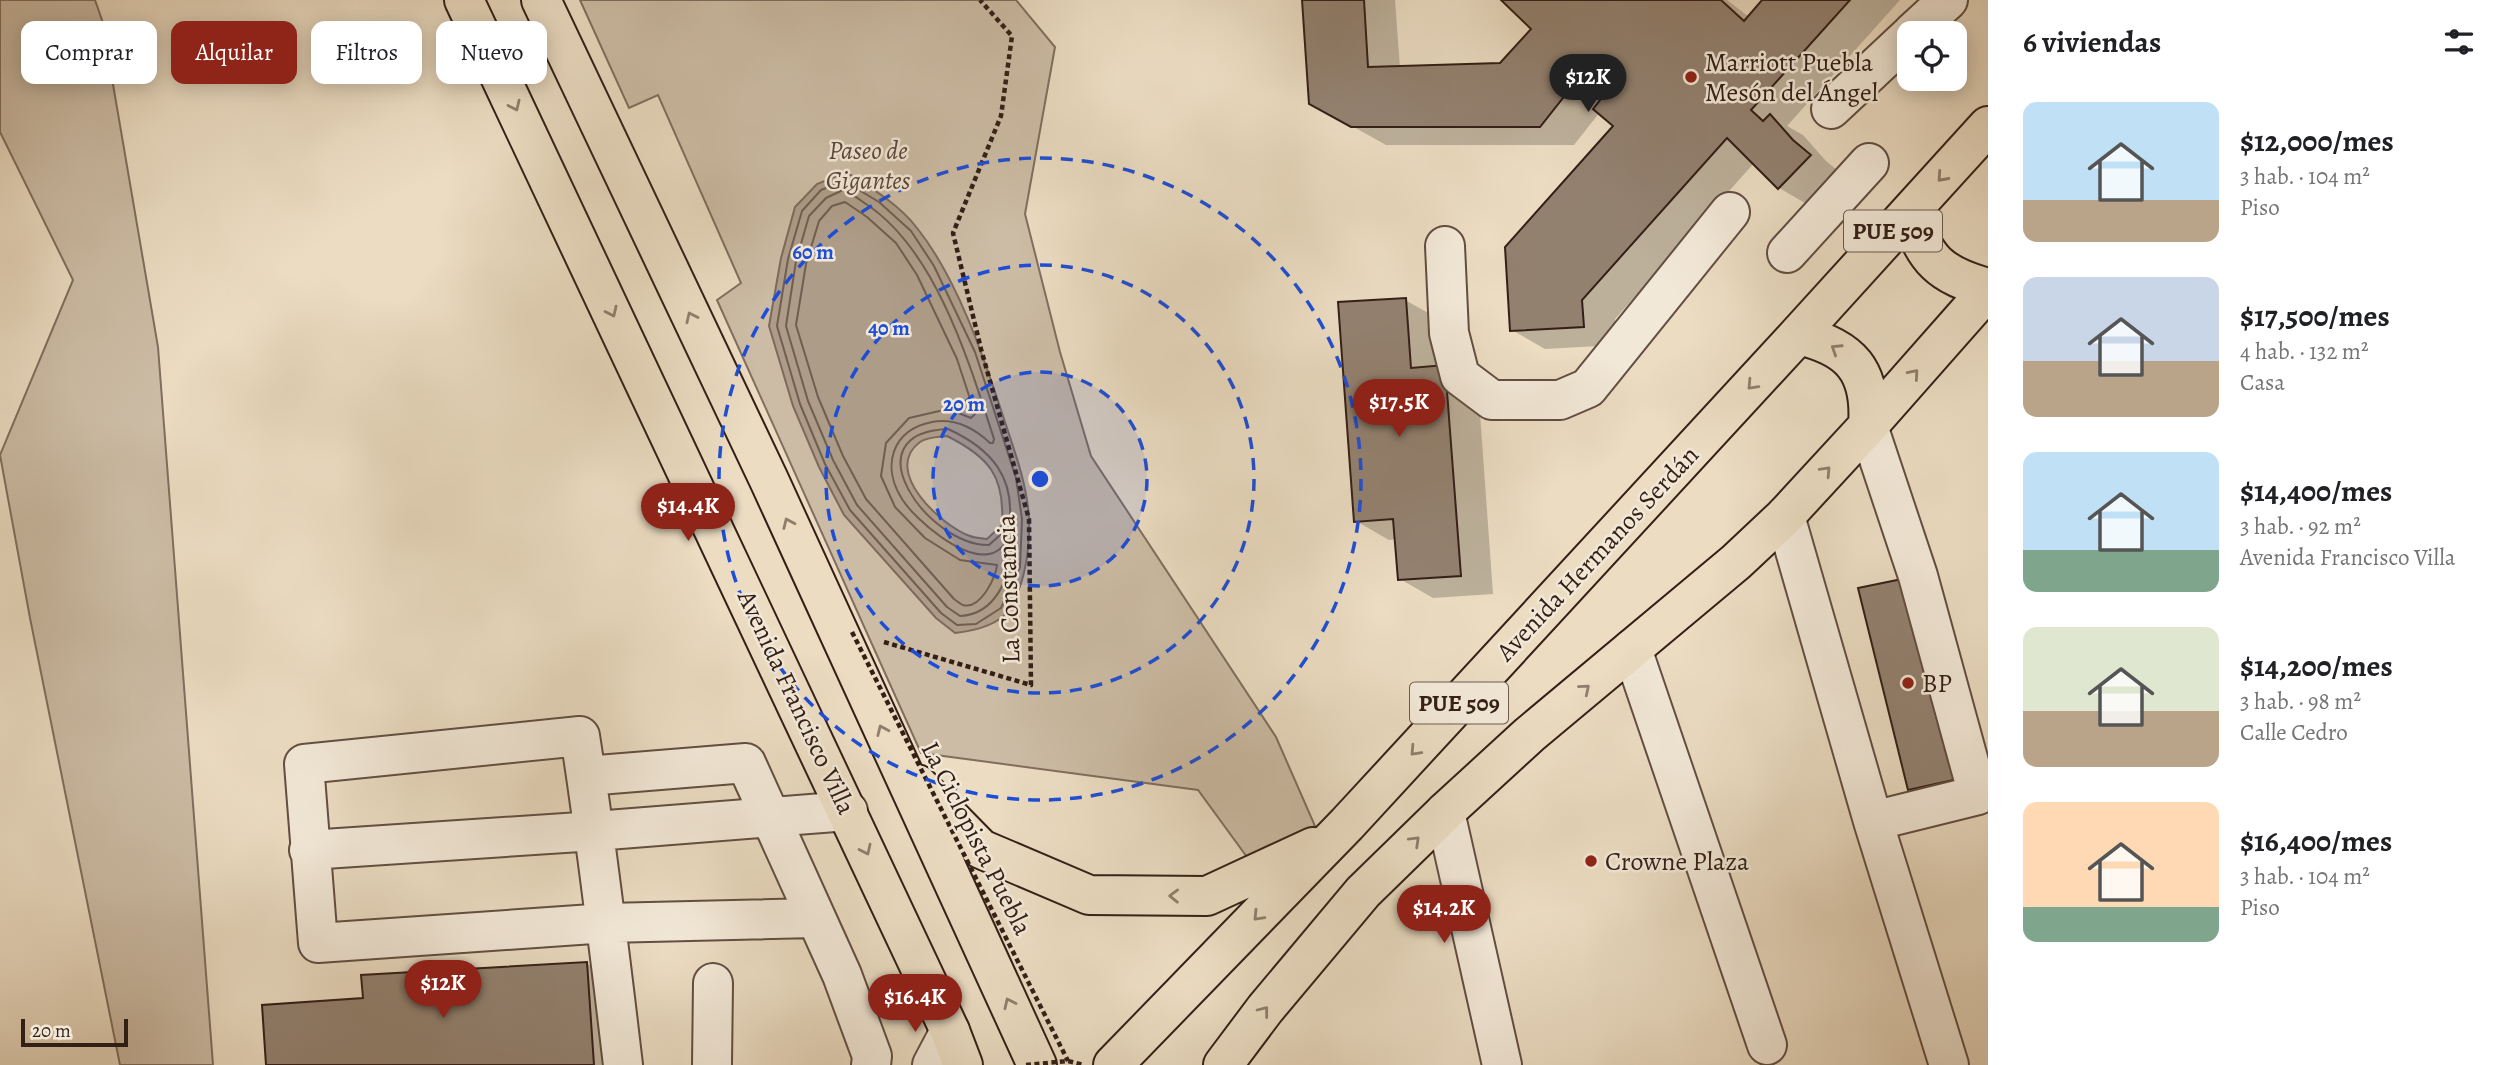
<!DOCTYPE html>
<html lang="es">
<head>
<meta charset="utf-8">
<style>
  body { margin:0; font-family:Alegreya,serif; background:#f2f2f2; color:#202124; height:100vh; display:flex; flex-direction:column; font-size:26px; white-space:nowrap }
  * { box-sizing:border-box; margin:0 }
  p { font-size:23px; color:#757577 }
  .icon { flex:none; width:38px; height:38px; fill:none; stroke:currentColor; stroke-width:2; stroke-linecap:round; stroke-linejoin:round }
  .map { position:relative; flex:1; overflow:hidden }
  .panel { display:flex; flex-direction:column; background:#fff; width:525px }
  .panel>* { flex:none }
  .top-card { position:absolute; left:21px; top:21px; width:665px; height:63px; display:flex; gap:14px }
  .tools { position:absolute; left:1897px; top:21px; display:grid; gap:14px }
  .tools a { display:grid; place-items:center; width:70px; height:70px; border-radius:14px; background:#fff; box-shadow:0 4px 18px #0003; font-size:35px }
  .scale { position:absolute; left:21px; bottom:18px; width:107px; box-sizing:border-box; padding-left:7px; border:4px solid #341f17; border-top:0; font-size:19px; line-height:24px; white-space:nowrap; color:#341f17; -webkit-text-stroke:5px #f2e8d7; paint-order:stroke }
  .price { position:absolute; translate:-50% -60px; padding:0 16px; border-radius:24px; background:#8f2418; color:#fff; font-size:23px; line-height:46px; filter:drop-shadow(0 2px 4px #0008) }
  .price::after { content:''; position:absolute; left:50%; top:42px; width:21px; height:16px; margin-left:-10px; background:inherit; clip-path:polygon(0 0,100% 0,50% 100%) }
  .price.selected { background:#222; color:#fff }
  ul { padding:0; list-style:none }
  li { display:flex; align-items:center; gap:21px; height:175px; padding:0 35px }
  li span { display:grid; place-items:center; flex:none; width:196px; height:140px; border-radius:14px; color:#555 }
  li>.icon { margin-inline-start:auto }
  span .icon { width:84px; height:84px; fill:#fffc; stroke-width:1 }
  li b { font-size:30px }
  h2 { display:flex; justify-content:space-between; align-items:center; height:84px; padding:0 35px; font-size:30px }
  .tag { padding:0 24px; border-radius:14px; background:#fff; box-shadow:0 4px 18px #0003; font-size:24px; line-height:63px }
  .tag.selected { background:#8f2418; color:#fff }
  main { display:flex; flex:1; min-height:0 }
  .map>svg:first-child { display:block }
</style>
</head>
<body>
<main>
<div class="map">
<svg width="1988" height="1065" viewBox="0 0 1988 1065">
  <rect width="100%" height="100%" fill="#ebdcc2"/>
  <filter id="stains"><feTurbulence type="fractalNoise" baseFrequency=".00286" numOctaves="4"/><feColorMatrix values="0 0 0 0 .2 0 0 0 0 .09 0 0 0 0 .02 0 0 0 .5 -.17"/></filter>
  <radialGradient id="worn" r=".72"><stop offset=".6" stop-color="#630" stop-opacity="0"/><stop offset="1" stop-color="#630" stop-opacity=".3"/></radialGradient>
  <path fill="#ccbca5" stroke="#806e5e" stroke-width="2" d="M0,0H95L102,20L158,347L213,1065H120L30,618L0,455L73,280L0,132Z
    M580,0H1016L1055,47L1025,214L1060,352L1091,456L1276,737L1315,826L1247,857L1198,790L921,753L717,300L741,283L658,95L629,108Z"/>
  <path fill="#ad9c88" stroke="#7d6a5b" stroke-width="2" fill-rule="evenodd" d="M846,172C871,188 899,204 917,228C957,278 983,355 1003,416C1014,450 1027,483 1029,519C1030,549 1025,586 1008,611C997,626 972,631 955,633L936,618L844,515L819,467L793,406L769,326L781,258L795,207L817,184ZM947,436C989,457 1005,476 1002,525L987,539C982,538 975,538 970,536C942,526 881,471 920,442C927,437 939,437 947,436Z"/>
  <path fill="#0003" d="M1304,0H1395L1400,68L1501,65L1534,29L1503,0H1727L1749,17L1764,0H1900L1787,126L1803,135L1826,161L1843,175L1812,207L1779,188L1754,163L1615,319L1617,345L1545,349L1512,330L1616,126L1600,112L1574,145H1386L1311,103Z
    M1405,300L1439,319L1478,386L1493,594L1433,598L1400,579L1397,539L1389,540L1356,521Z
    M1860,589L1966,783L1918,794L1910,789Z
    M587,964L620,983L625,1065H268L365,1000Z"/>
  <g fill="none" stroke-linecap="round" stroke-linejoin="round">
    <path stroke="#705e50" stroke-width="2" d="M844,181L879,202L911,231L934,266L975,352L1016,478L1022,519L1020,567L1001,608L976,624L957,625L941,613L850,510L825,464L800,404L777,326L788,259L802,211L821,190Z
      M843,190C851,193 859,199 866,204C936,250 969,362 994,439L993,443H990C974,428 954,418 932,422C892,430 881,466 902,499C916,521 962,559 989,554C997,553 1002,547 1007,542L1011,543C1013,575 995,615 960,616L947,607L857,505L833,460L808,401L786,326L796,261L809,216L826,198Z
      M845,202L867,217L896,243L917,275L957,359L975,414L971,418L948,409L909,418L886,443L881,476L895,507L925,538L960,560L997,565C996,578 980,610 963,605C962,605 954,599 954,599L866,499L843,456L818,397L796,325L806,264L819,221L832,206Z
      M948,429C992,449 1016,478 1009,527L989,545C928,546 848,433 948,429Z"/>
  </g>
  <path fill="#938170" stroke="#341f17" stroke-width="2" d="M1302,0H1364L1368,67L1500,63L1531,29L1501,0H1721L1744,21L1762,0H1850L1751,110L1763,121L1770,114L1793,140L1811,155L1778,189L1727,138L1582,300L1584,327L1510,331L1505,247L1613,126L1593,109L1604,95L1582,74L1540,127H1351L1309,104Z
    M1406,298L1411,368L1445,365L1461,576L1398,580L1393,519L1354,522L1338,302Z
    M1907,578L1958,779L1908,790L1858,588Z
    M587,962L594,1065H266L262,1005L363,998L361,975Z"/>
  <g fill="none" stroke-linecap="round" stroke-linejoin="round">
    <defs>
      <path id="minor" d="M1912,33L1948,0
        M1831,109L1909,36
        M1445,246L1449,333L1460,376L1492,400H1560L1588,388L1730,212
        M1787,253L1869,163
        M1785,516L1873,821L1978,795L1918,576L1868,426
        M1632,649L1767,1045
        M586,776L746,763L842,975L872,1056L871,1065
        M1445,812L1502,1065
        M1873,821L1949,1065
        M309,850L595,831L848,811
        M623,1065C610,955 597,845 580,736L304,764L318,943L607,923L814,918
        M712,1065L713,983
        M932,1065L950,1031"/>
      <path id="major" d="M464,0L950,1031L963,1065
        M541,0L769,480L1037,1065
        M1910,212C1924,260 1940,275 1988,288
        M1798,335C1851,347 1872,371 1868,426
        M917,784L981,849L1089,895L1207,896L1313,847
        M1113,1065L1347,824L1798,335L1988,126
        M1223,1065L1265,1009L1363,892L1445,812L1529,735L1736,562L1785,516L1868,426L1988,290"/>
    </defs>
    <use href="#minor" stroke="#624e42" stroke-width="42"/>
    <use href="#major" stroke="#341f17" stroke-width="42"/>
    <path stroke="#341f17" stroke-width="4.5" stroke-dasharray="5 3.5" stroke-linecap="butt" d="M884,642L1031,685L1029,519L981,349L953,233L1001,116L1012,36L980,0"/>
    <use href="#minor" stroke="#f2e8d7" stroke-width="38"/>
    <use href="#major" stroke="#ebdcc2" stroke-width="38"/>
    <path stroke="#341f17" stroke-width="4.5" stroke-dasharray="5 3.5" stroke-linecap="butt" d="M852,632L1068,1061
      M1026,1065L1068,1061L1084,1065"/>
  </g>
  <defs><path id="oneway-chevron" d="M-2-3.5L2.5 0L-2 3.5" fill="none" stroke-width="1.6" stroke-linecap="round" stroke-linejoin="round" transform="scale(1.75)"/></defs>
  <g stroke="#907e6c">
    <use href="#oneway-chevron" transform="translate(515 106) rotate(65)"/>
    <use href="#oneway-chevron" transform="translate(1942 177) rotate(132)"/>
    <use href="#oneway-chevron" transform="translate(612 312) rotate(65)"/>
    <use href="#oneway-chevron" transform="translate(691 317) rotate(-115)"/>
    <use href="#oneway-chevron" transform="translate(1836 349) rotate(-147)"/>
    <use href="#oneway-chevron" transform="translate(1914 374) rotate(-49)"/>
    <use href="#oneway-chevron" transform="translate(1752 385) rotate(133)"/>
    <use href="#oneway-chevron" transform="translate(1826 471) rotate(-47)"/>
    <use href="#oneway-chevron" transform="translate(788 523) rotate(-114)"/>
    <use href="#oneway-chevron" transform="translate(1585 689) rotate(-40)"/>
    <use href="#oneway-chevron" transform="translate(882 730) rotate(-114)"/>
    <use href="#oneway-chevron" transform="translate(1415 751) rotate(133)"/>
    <use href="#oneway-chevron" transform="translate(1415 841) rotate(-44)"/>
    <use href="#oneway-chevron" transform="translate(866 850) rotate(65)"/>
    <use href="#oneway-chevron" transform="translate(1174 896) rotate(-179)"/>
    <use href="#oneway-chevron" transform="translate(1258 916) rotate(134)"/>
    <use href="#oneway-chevron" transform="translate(1009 1003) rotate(-115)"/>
    <use href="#oneway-chevron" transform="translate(1264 1011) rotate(-52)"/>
  </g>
  <circle cx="1040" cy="479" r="107" fill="#1d4ed8" fill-opacity=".12"/>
  <g fill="none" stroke="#1d4ed8" stroke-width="3.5" stroke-dasharray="12 9">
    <circle cx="1040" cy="479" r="107"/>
    <circle cx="1040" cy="479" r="214"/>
    <circle cx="1040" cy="479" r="321"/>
  </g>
  <g fill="#8f2418" stroke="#f2e8d7" stroke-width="2.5">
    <circle cx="1691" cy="77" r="7"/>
    <circle cx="1908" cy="683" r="7"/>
    <circle cx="1591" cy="861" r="7"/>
  </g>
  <g text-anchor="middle" stroke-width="5" stroke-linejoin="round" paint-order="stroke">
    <g fill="#f2e8d7" stroke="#6d5b51" stroke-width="2">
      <rect x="1844" y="210.5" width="98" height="41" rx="5"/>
      <rect x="1410" y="682.5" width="98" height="41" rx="5"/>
    </g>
    <g font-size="24" font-weight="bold" fill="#341f17">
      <text x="1893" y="239">PUE 509</text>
      <text x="1459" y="711">PUE 509</text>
    </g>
    <g font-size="26" fill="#341f17" stroke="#f2e8d7" text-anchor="start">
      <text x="1705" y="71">Marriott Puebla<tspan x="1705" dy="30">Mesón del Ángel</tspan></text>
      <text x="1922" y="692">BP</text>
      <text x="1605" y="870">Crowne Plaza</text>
    </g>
    <g font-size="26" font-style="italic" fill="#5a463a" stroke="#f2e8d7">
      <text x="868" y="159">Paseo de<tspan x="868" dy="30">Gigantes</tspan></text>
    </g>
    <g font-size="26" fill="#341f17" stroke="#f2e8d7">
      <text transform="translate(1597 553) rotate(-47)" y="9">Avenida Hermanos Serdán</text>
      <text transform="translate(1008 589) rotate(-92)" y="9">La Constancia</text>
      <text transform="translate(797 702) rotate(65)" y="9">Avenida Francisco Villa</text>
      <text transform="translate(977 838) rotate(63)" y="9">La Ciclopista Puebla</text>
    </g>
  </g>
  <circle cx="1040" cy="479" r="10" fill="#1d4ed8" stroke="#f2e8d7" stroke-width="3.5"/>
  <g font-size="21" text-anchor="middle" font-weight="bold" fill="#1d4ed8" stroke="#f2e8d7" stroke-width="5" stroke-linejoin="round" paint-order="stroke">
    <text x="813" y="259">60 m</text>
    <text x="889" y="335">40 m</text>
    <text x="964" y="411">20 m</text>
  </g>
  <rect width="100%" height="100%" filter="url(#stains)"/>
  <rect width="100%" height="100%" fill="url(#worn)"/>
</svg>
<div class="tools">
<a><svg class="icon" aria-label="locate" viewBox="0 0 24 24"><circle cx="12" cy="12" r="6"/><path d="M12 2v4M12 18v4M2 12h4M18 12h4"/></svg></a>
</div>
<div class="scale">20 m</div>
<b class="price selected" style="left:1588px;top:114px">$12K</b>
<b class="price" style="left:1399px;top:439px">$17.5K</b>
<b class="price" style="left:688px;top:543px">$14.4K</b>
<b class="price" style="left:1444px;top:945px">$14.2K</b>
<b class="price" style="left:443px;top:1020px">$12K</b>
<b class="price" style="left:915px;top:1034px">$16.4K</b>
<div class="top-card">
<a class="tag">Comprar</a>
<a class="tag selected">Alquilar</a>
<a class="tag">Filtros</a>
<a class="tag">Nuevo</a>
</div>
</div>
<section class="panel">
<h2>6 viviendas<svg class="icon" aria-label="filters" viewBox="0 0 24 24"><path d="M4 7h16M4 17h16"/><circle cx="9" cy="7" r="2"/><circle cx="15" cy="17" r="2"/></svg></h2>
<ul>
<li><span style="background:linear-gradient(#bfe0f5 70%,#b9a48a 0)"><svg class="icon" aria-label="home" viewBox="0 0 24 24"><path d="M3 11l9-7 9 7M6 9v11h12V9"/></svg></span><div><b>$12,000/mes</b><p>3 hab. · 104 m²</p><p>Piso</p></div></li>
<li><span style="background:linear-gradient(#c9d6e8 60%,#b9a48a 0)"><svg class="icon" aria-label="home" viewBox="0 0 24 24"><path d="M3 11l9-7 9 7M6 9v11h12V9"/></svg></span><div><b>$17,500/mes</b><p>4 hab. · 132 m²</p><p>Casa</p></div></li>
<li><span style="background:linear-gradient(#bfe0f5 70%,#7fa58c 0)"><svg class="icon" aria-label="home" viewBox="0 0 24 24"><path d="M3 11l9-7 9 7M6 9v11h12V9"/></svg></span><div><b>$14,400/mes</b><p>3 hab. · 92 m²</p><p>Avenida Francisco Villa</p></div></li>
<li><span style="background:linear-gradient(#dfe7d0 60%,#b9a48a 0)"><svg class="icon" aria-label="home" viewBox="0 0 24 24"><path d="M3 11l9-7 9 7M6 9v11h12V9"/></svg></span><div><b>$14,200/mes</b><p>3 hab. · 98 m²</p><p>Calle Cedro</p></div></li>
<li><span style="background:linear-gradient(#ffd9b3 75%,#7fa58c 0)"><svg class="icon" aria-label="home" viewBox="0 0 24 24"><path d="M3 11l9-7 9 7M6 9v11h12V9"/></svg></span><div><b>$16,400/mes</b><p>3 hab. · 104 m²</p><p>Piso</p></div></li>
</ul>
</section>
</main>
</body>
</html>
